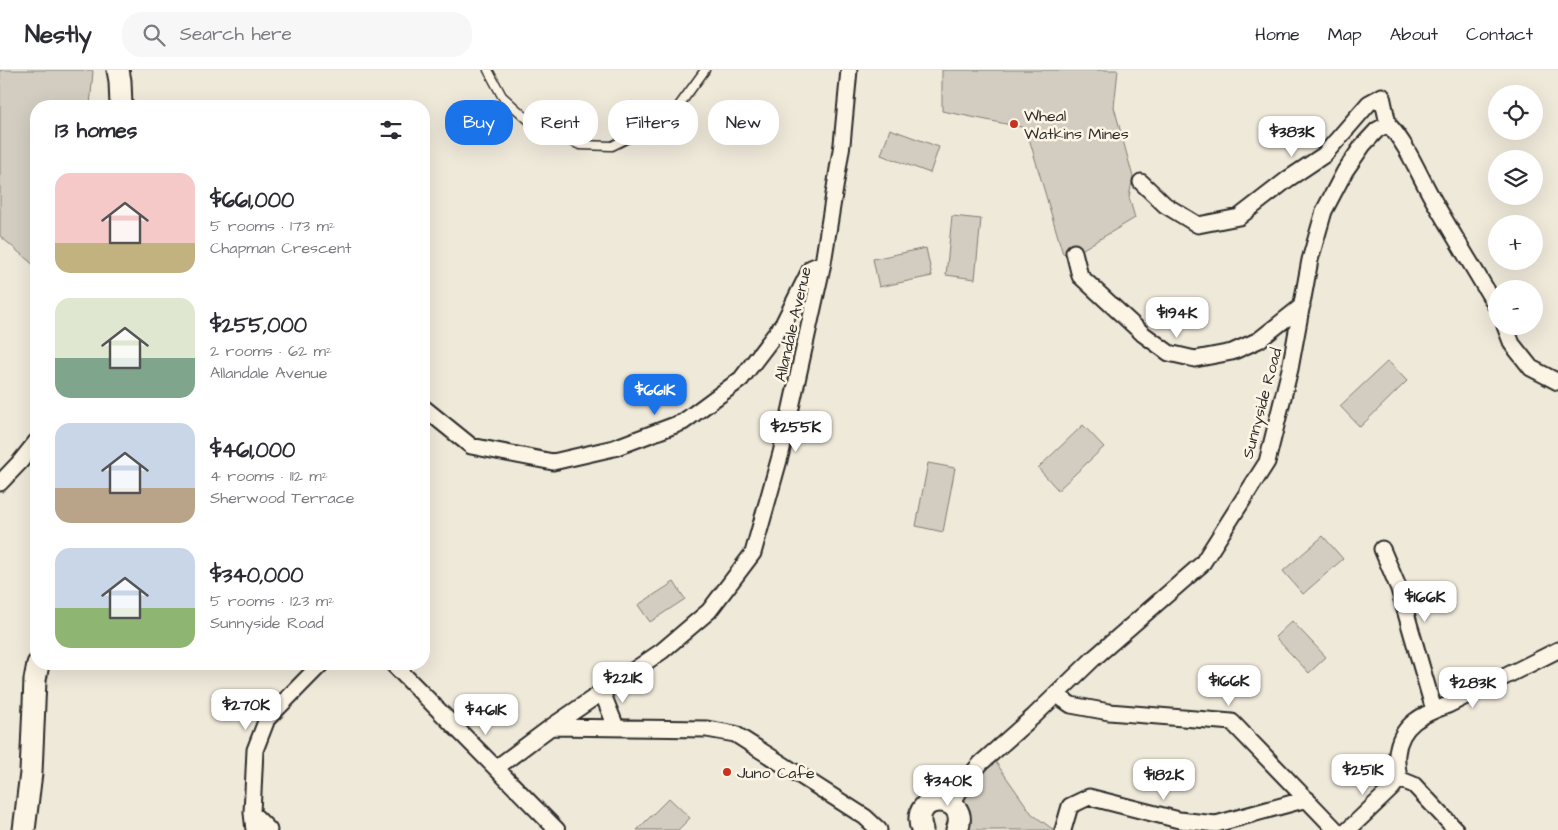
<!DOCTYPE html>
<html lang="en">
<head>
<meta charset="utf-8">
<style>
  body { margin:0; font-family:"Architects Daughter",sans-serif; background:#f7f7f7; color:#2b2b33; height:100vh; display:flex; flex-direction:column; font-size:19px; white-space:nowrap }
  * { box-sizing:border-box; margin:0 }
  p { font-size:16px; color:#7c7c81 }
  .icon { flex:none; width:28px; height:28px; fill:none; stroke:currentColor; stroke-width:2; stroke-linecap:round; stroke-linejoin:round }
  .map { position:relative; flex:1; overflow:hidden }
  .details { position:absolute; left:30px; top:30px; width:400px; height:570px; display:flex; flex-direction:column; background:#fff; border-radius:20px; box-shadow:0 5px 20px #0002 }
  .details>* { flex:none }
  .banner { position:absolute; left:445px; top:30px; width:475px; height:45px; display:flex; gap:10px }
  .controls { position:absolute; left:1488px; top:15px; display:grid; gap:10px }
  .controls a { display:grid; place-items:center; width:55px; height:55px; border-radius:50%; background:#fff; box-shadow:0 5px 20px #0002; font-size:25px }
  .price { position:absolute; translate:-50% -42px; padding:0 11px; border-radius:10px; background:#fff; color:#222; font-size:16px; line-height:32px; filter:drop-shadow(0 1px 2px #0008) }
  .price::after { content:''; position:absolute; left:50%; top:30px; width:15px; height:11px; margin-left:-8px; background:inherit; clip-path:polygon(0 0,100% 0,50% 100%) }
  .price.on { background:#1a73e8; color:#fff }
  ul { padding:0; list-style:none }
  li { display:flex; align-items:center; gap:15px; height:125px; padding:0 25px }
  li span { display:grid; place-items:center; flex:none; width:140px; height:100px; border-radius:15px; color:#555 }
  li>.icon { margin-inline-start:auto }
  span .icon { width:60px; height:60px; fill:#fffc; stroke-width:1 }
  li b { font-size:21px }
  h2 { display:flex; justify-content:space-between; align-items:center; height:60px; padding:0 25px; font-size:21px }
  .pill { padding:0 18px; border-radius:20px; background:#fff; box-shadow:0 5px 20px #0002; font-size:18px; line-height:45px }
  .pill.on { background:#1a73e8; color:#fff }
  header { display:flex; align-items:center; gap:30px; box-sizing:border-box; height:70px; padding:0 25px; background:#fff; border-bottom:1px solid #e1e1e2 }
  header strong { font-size:24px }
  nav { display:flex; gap:28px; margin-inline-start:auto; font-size:18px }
  .search { width:350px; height:45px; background:#f7f7f7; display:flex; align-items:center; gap:12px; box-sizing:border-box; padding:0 18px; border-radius:20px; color:#7c7c81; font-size:19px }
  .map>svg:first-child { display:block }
</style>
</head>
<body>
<header>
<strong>Nestly</strong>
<div class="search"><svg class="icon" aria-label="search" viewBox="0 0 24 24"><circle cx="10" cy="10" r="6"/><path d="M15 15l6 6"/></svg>Search here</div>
<nav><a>Home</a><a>Map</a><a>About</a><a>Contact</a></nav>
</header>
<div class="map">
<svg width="1558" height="760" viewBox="0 0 1558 760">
  <rect width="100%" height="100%" fill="#efe9da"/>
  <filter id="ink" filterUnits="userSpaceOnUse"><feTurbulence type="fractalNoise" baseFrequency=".02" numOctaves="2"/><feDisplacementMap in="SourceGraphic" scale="10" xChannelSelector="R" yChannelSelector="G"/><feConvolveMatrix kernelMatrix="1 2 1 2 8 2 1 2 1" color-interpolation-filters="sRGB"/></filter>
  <g filter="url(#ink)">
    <path fill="#d2cdc0" stroke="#7e7c76" d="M0,0H92L93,1L90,36H36V197L0,166Z
      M942,0H1118L1114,37L1133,107L1129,127L1135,148L1083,179L1063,184L1026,58L942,41Z
      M890,59L939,77L930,103L881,85Z
      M952,146L981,149L975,209L946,205Z
      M926,178L932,206L879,217L873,189Z
      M1388,291L1407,311L1360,357L1340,336Z
      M1083,355L1104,377L1058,420L1038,398Z
      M928,393L955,398L943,462L916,456Z
      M1323,466L1343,489L1303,524L1283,501Z
      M674,512L685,529L650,552L638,535Z
      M1292,551L1326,587L1309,603L1275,567Z
      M990,684L1032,744L1054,760H957L965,712Z
      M669,728L690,748L678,760H637Z"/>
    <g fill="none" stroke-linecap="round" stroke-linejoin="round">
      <defs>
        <path id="lane" d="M488,0L502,26L534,55L580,75L612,76L650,57L678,37L705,0"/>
        <path id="street" d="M1141,112L1165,135L1198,155L1239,147L1288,109L1324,85L1369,33L1382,26L1388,54
          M1074,182L1080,206L1143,264L1169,283L1195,289L1232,282L1259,270L1302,236
          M1505,256L1512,274L1531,298L1558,312
          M424,338L471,376L553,392L614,378L683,352L741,309L783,254L811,198L823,193
          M0,413L20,392L36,372
          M1382,479L1399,519L1434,640
          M393,594L557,760
          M602,622L616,657
          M1057,625L1071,635L1109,642L1232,652L1336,760
          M551,657L662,581L709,541L753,483L781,383L823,193L842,74L849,0
          M496,698L551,657L707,659L735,664L865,747L879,760
          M1399,709C1398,701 1396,692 1397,684C1400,654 1423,644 1448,635L1558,580
          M1399,709L1414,715L1456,760
          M951,735L965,712L981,693L1034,646L1093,589L1202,494L1267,392L1290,299L1310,190L1324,141L1345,101L1363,75L1377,60L1388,54C1409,77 1419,106 1435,133C1455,168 1476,202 1496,236
          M252,743L269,760
          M254,760L252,743L255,680L267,649L321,594
          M1063,760L1070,736L1089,727L1179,750L1216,754L1307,729
          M1348,760L1392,718L1399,709"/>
        <path id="secondary" d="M118,0L120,11L121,36
          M24,760L31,703L35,610L38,594
          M922,760C908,720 972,723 957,760"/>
      </defs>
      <use href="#lane" stroke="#2b2b2b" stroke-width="11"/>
      <use href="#street" stroke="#2b2b2b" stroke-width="19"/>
      <use href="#secondary" stroke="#2b2b2b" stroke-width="25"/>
      <use href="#lane" stroke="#fcf5e5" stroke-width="8"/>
      <use href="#street" stroke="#fcf5e5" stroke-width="15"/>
      <use href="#secondary" stroke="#fcf5e5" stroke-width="21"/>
    </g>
  </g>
  <g fill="#c8321e" stroke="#fcf5e5" stroke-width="2">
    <circle cx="1014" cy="54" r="5"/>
    <circle cx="727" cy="702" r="5"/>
  </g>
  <g text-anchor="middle" stroke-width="5" stroke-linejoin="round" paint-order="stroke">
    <g font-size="16" fill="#2b2b2b" stroke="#fcf5e5" text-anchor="start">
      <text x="1024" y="51">Wheal<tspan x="1024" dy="18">Watkins Mines</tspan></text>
      <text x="737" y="708">Juno Cafe</text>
    </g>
    <g font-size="16" fill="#2b2b2b" stroke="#fcf5e5">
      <text transform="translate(792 254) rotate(-77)" y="6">Allandale Avenue</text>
      <text transform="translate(1261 333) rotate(-75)" y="6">Sunnyside Road</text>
    </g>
  </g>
</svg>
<div class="controls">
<a><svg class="icon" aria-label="locate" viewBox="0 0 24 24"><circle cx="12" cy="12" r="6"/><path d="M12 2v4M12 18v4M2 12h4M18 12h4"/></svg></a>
<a><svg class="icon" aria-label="layers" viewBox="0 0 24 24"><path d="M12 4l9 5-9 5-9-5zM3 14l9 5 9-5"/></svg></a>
<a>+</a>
<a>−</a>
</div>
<b class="price" style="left:1292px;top:88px">$383K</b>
<b class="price" style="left:1177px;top:269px">$194K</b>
<b class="price on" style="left:655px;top:346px">$661K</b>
<b class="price" style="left:796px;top:383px">$255K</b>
<b class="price" style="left:1425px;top:553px">$166K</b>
<b class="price" style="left:623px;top:634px">$221K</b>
<b class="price" style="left:1229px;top:637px">$166K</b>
<b class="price" style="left:1473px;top:639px">$283K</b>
<b class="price" style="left:246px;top:661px">$270K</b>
<b class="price" style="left:486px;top:666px">$461K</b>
<b class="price" style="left:1363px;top:726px">$251K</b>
<b class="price" style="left:1164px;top:731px">$182K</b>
<b class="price" style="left:948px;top:737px">$340K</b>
<div class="banner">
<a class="pill on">Buy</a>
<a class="pill">Rent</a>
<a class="pill">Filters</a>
<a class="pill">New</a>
</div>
<section class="details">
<h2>13 homes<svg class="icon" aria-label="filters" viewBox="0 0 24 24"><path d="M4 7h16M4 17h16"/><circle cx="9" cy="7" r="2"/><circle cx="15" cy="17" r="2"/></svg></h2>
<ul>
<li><span style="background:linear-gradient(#f6c9c9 70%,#c2b280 0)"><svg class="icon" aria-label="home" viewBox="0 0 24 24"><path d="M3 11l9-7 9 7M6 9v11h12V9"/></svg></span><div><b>$661,000</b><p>5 rooms · 173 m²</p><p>Chapman Crescent</p></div></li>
<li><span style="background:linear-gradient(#dfe7d0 60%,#7fa58c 0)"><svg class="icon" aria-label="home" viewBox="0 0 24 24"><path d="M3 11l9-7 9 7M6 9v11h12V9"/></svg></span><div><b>$255,000</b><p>2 rooms · 62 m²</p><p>Allandale Avenue</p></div></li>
<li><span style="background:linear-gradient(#c9d6e8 65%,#b9a48a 0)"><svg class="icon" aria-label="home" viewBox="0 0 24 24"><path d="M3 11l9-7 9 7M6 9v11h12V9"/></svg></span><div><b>$461,000</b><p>4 rooms · 112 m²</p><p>Sherwood Terrace</p></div></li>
<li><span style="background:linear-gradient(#c9d6e8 60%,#8fb573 0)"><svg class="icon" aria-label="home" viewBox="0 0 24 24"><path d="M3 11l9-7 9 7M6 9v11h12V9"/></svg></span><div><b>$340,000</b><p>5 rooms · 123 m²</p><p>Sunnyside Road</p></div></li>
</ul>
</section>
</div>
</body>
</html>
